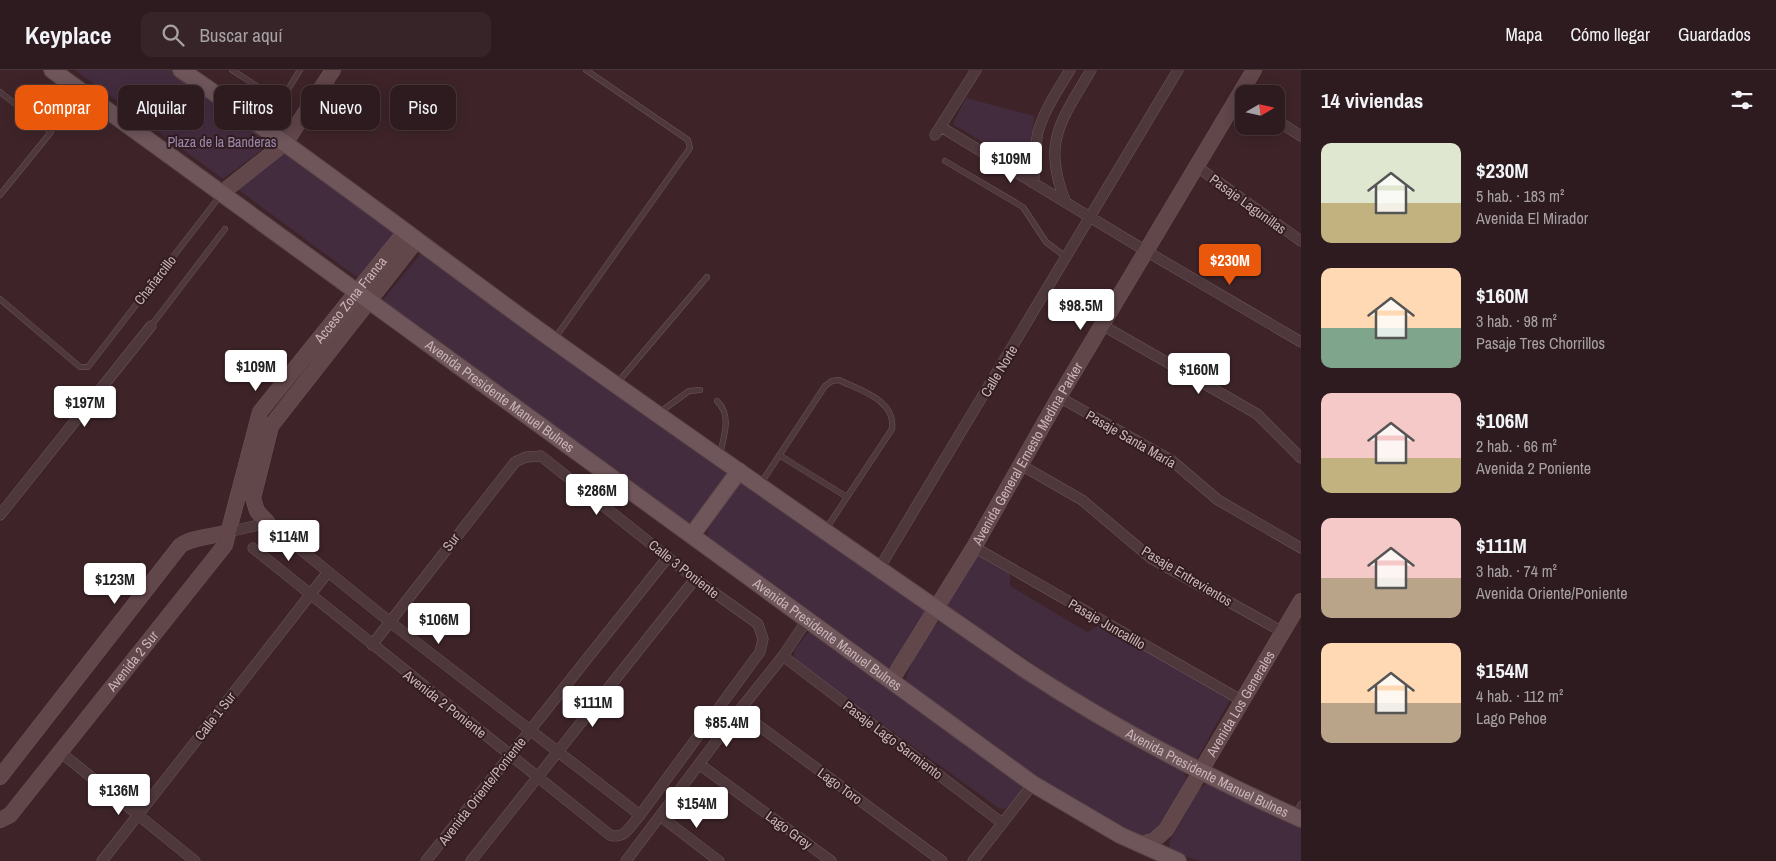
<!DOCTYPE html>
<html lang="es">
<head>
<meta charset="utf-8">
<style>
  body { margin:0; font-family:"Archivo Narrow",sans-serif; background:#362428; color:#f1f3f6; height:100vh; display:flex; flex-direction:column; font-size:19px; white-space:nowrap }
  * { box-sizing:border-box; margin:0 }
  p { font-size:16px; color:#a7a1a4 }
  .icon { flex:none; width:28px; height:28px; fill:none; stroke:currentColor; stroke-width:2; stroke-linecap:round; stroke-linejoin:round }
  .map { position:relative; flex:1; overflow:hidden }
  .sheet { display:flex; flex-direction:column; background:#2e1b1f; width:475px }
  .sheet>* { flex:none }
  .top-card { position:absolute; left:15px; top:15px; width:475px; height:45px; display:flex; gap:10px }
  .needle { width:32px; rotate:81deg }
  .fabs { position:absolute; left:1235px; top:15px; display:grid; gap:10px }
  .fabs a { display:grid; place-items:center; width:50px; height:50px; border-radius:10px; background:#2e1b1f; box-shadow:0 2px 12px #0003,0 0 0 1px #49393d; font-size:25px }
  .price { position:absolute; translate:-50% -42px; padding:0 11px; border-radius:5px; background:#fff; color:#222; font-size:16px; line-height:32px; filter:drop-shadow(0 1px 2px #0008) }
  .price::after { content:''; position:absolute; left:50%; top:30px; width:15px; height:11px; margin-left:-8px; background:inherit; clip-path:polygon(0 0,100% 0,50% 100%) }
  .price.on { background:#ea580c; color:#fff }
  ul { padding:0; list-style:none }
  li { display:flex; align-items:center; gap:15px; height:125px; padding:0 20px }
  li span { display:grid; place-items:center; flex:none; width:140px; height:100px; border-radius:10px; color:#555 }
  li>.icon { margin-inline-start:auto }
  span .icon { width:60px; height:60px; fill:#fffc; stroke-width:1 }
  li b { font-size:21px }
  h2 { display:flex; justify-content:space-between; align-items:center; height:60px; padding:0 20px; font-size:21px }
  .pill { padding:0 18px; border-radius:10px; background:#2e1b1f; box-shadow:0 2px 12px #0003,0 0 0 1px #49393d; font-size:18px; line-height:45px }
  .pill.on { background:#ea580c; color:#fff }
  header { display:flex; align-items:center; gap:30px; box-sizing:border-box; height:70px; padding:0 25px; background:#2e1b1f; border-bottom:1px solid #49393d }
  header strong { font-size:24px }
  nav { display:flex; gap:28px; margin-inline-start:auto; font-size:18px }
  .search { width:350px; height:45px; background:#362428; display:flex; align-items:center; gap:12px; box-sizing:border-box; padding:0 18px; border-radius:10px; color:#a7a1a4; font-size:19px }
  main { display:flex; flex:1; min-height:0 }
  .map>svg:first-child { display:block }
</style>
</head>
<body>
<header>
<strong>Keyplace</strong>
<div class="search"><svg class="icon" aria-label="search" viewBox="0 0 24 24"><circle cx="10" cy="10" r="6"/><path d="M15 15l6 6"/></svg>Buscar aquí</div>
<nav><a>Mapa</a><a>Cómo llegar</a><a>Guardados</a></nav>
</header>
<main>
<div class="map">
<svg width="1301" height="791" viewBox="0 0 1301 791">
  <rect width="100%" height="100%" fill="#3e2429"/>
  <path fill="#442c3f" d="M75,0H172L272,72L223,109Z
    M966,28L1034,46L1028,100L953,54Z
    M281,81L395,162L358,208L236,118Z
    M423,181L728,404L692,453L685,451L383,230Z
    M744,412L924,539L925,543L891,597L886,598L708,468C704,452 731,425 740,413Z
    M976,481L1010,501V516L1087,562L1102,554L1228,625L1230,630L1197,689L1191,691L1068,617L948,536V531Z
    M941,551L1184,701L1186,708L1184,714L1159,759L1148,765L1139,764L1067,728L906,612C904,602 932,554 941,551Z
    M812,561L1018,708L1022,718L1010,738L1000,739L795,591L794,581L807,564Z
    M1207,713L1301,756V791H1200L1171,781L1169,778L1170,771L1199,719Z"/>
  <g fill="none" stroke-linecap="round" stroke-linejoin="round">
    <defs>
      <path id="lane" d="M232,0L280,31
        M0,22L51,62L0,125
        M265,57L300,0
        M945,91L1023,137L1046,172L1067,188
        M0,229L80,297H88L220,126
        M151,256L225,159
        M555,268L690,78L688,70L586,0
        M618,312L707,207
        M717,331C732,345 724,366 720,384
        M660,342L689,321L700,320
        M779,385L847,427
        M761,413L825,316L832,311L839,310C861,321 896,330 892,359L826,459
        M1295,743L1301,734"/>
      <path id="street" d="M1276,50L1301,66
        M941,57L1146,181L1301,272
        M935,65L976,0
        M1196,96L1301,171
        M1033,113C1037,96 1034,79 1038,62C1044,40 1058,20 1070,0
        M1066,133C1041,73 1061,51 1091,0
        M1102,255L1257,344L1301,388
        M1059,327L1171,390L1218,430L1301,478
        M1021,395L1082,430L1152,489L1283,562
        M0,445L151,256
        M228,462L268,453L390,552L640,745
        M974,477L1241,630
        M253,478L610,765C625,770 631,755 640,745L760,582L763,569L758,554L695,509L541,386L526,387L515,392L372,575
        M880,497L1178,0
        M783,586L1002,753
        M739,641L942,791
        M59,681L195,791
        M699,694L831,791
        M660,746L719,791
        M102,791L328,502
        M426,791L668,487
        M471,791L695,509
        M626,791L739,641L783,586L807,550
        M973,791L1033,714"/>
      <g id="secondary">
        <path d="M223,122L286,72L333,0"/>
        <path d="M268,453L257,441L253,428L271,356L416,171"/>
        <path id="s1" d="M891,611L974,477L1059,327L1254,0"/>
        <path d="M0,707L180,476C191,467 214,467 228,462"/>
        <path id="s2" d="M0,750L10,745L225,475L260,342L404,163"/>
        <path id="s3" d="M1138,774L1153,771L1166,760L1301,531"/>
      </g>
      <g id="primary">
        <path id="s4" d="M52,0L1033,714L1120,765L1178,791"/>
        <path id="s5" d="M181,0C304,84 422,175 543,263C702,377 863,488 1024,599C1112,657 1205,706 1301,749"/>
        <path d="M692,465L739,401"/>
      </g>
    </defs>
    <use href="#lane" stroke="#6c565a" stroke-width="6"/>
    <use href="#street" stroke="#6c565a" stroke-width="11"/>
    <use href="#secondary" stroke="#6c565a" stroke-width="16"/>
    <use href="#primary" stroke="#574145" stroke-width="18"/>
    <use href="#lane" stroke="#4e383c" stroke-width="5"/>
    <use href="#street" stroke="#4e383c" stroke-width="10"/>
    <use href="#secondary" stroke="#61464a" stroke-width="15"/>
    <use href="#primary" stroke="#6e565b" stroke-width="16"/>
  </g>
  <g text-anchor="middle" stroke-width="4" stroke-linejoin="round" paint-order="stroke">
    <g font-size="14" fill="#9989ae" stroke="#331d21">
      <text x="222" y="77">Plaza de la Banderas</text>
    </g>
    <g font-size="14" fill="#c9b4b8" stroke="#331d21">
      <text transform="translate(1248 134) rotate(36)" y="5">Pasaje Lagunillas</text>
      <text transform="translate(155 210) rotate(-52)" y="5">Chañarcillo</text>
      <text dy="5" stroke="none"><textPath href="#s2" startOffset="638">Acceso Zona Franca</textPath></text>
      <text transform="translate(999 301) rotate(-59)" y="5">Calle Norte</text>
      <text dy="5" stroke="none"><textPath href="#s4" startOffset="554">Avenida Presidente Manuel Bulnes</textPath></text>
      <text transform="translate(1131 369) rotate(30)" y="5">Pasaje Santa María</text>
      <text dy="5" stroke="none"><textPath href="#s1" startOffset="265">Avenida General Ernesto Medina Parker</textPath></text>
      <text transform="translate(451 472) rotate(-53)" y="5">Sur</text>
      <text transform="translate(684 499) rotate(38)" y="5">Calle 3 Poniente</text>
      <text transform="translate(1187 506) rotate(31)" y="5">Pasaje Entrevientos</text>
      <text transform="translate(1107 554) rotate(30)" y="5">Pasaje Juncalillo</text>
      <text dy="5" stroke="none"><textPath href="#s4" startOffset="959">Avenida Presidente Manuel Bulnes</textPath></text>
      <text dy="5" stroke="none"><textPath href="#s2" startOffset="208">Avenida 2 Sur</textPath></text>
      <text dy="5" stroke="none"><textPath href="#s3" startOffset="179">Avenida Los Generales</textPath></text>
      <text transform="translate(445 634) rotate(38)" y="5">Avenida 2 Poniente</text>
      <text transform="translate(215 646) rotate(-52)" y="5">Calle 1 Sur</text>
      <text transform="translate(893 670) rotate(37)" y="5">Pasaje Lago Sarmiento</text>
      <text dy="5" stroke="none"><textPath href="#s5" startOffset="1245">Avenida Presidente Manuel Bulnes</textPath></text>
      <text transform="translate(840 716) rotate(36)" y="5">Lago Toro</text>
      <text transform="translate(482 721) rotate(-52)" y="5">Avenida Oriente/Poniente</text>
      <text transform="translate(789 760) rotate(36)" y="5">Lago Grey</text>
    </g>
  </g>
</svg>
<div class="fabs">
<a><svg class="needle" viewBox="-14 -14 28 28"><path d="M0-13l5 13h-10z" fill="#e53935"/><path d="M0 13l5-13h-10z" fill="#a7a1a4"/></svg></a>
</div>
<b class="price" style="left:1011px;top:114px">$109M</b>
<b class="price on" style="left:1230px;top:216px">$230M</b>
<b class="price" style="left:1081px;top:261px">$98.5M</b>
<b class="price" style="left:256px;top:322px">$109M</b>
<b class="price" style="left:1199px;top:325px">$160M</b>
<b class="price" style="left:85px;top:358px">$197M</b>
<b class="price" style="left:597px;top:446px">$286M</b>
<b class="price" style="left:289px;top:492px">$114M</b>
<b class="price" style="left:115px;top:535px">$123M</b>
<b class="price" style="left:439px;top:575px">$106M</b>
<b class="price" style="left:593px;top:658px">$111M</b>
<b class="price" style="left:727px;top:678px">$85.4M</b>
<b class="price" style="left:119px;top:746px">$136M</b>
<b class="price" style="left:697px;top:759px">$154M</b>
<div class="top-card">
<a class="pill on">Comprar</a>
<a class="pill">Alquilar</a>
<a class="pill">Filtros</a>
<a class="pill">Nuevo</a>
<a class="pill">Piso</a>
</div>
</div>
<section class="sheet">
<h2>14 viviendas<svg class="icon" aria-label="filters" viewBox="0 0 24 24"><path d="M4 7h16M4 17h16"/><circle cx="9" cy="7" r="2"/><circle cx="15" cy="17" r="2"/></svg></h2>
<ul>
<li><span style="background:linear-gradient(#dfe7d0 60%,#c2b280 0)"><svg class="icon" aria-label="home" viewBox="0 0 24 24"><path d="M3 11l9-7 9 7M6 9v11h12V9"/></svg></span><div><b>$230M</b><p>5 hab. · 183 m²</p><p>Avenida El Mirador</p></div></li>
<li><span style="background:linear-gradient(#ffd9b3 60%,#7fa58c 0)"><svg class="icon" aria-label="home" viewBox="0 0 24 24"><path d="M3 11l9-7 9 7M6 9v11h12V9"/></svg></span><div><b>$160M</b><p>3 hab. · 98 m²</p><p>Pasaje Tres Chorrillos</p></div></li>
<li><span style="background:linear-gradient(#f6c9c9 65%,#c2b280 0)"><svg class="icon" aria-label="home" viewBox="0 0 24 24"><path d="M3 11l9-7 9 7M6 9v11h12V9"/></svg></span><div><b>$106M</b><p>2 hab. · 66 m²</p><p>Avenida 2 Poniente</p></div></li>
<li><span style="background:linear-gradient(#f6c9c9 60%,#b9a48a 0)"><svg class="icon" aria-label="home" viewBox="0 0 24 24"><path d="M3 11l9-7 9 7M6 9v11h12V9"/></svg></span><div><b>$111M</b><p>3 hab. · 74 m²</p><p>Avenida Oriente/Poniente</p></div></li>
<li><span style="background:linear-gradient(#ffd9b3 60%,#b9a48a 0)"><svg class="icon" aria-label="home" viewBox="0 0 24 24"><path d="M3 11l9-7 9 7M6 9v11h12V9"/></svg></span><div><b>$154M</b><p>4 hab. · 112 m²</p><p>Lago Pehoe</p></div></li>
</ul>
</section>
</main>
</body>
</html>
